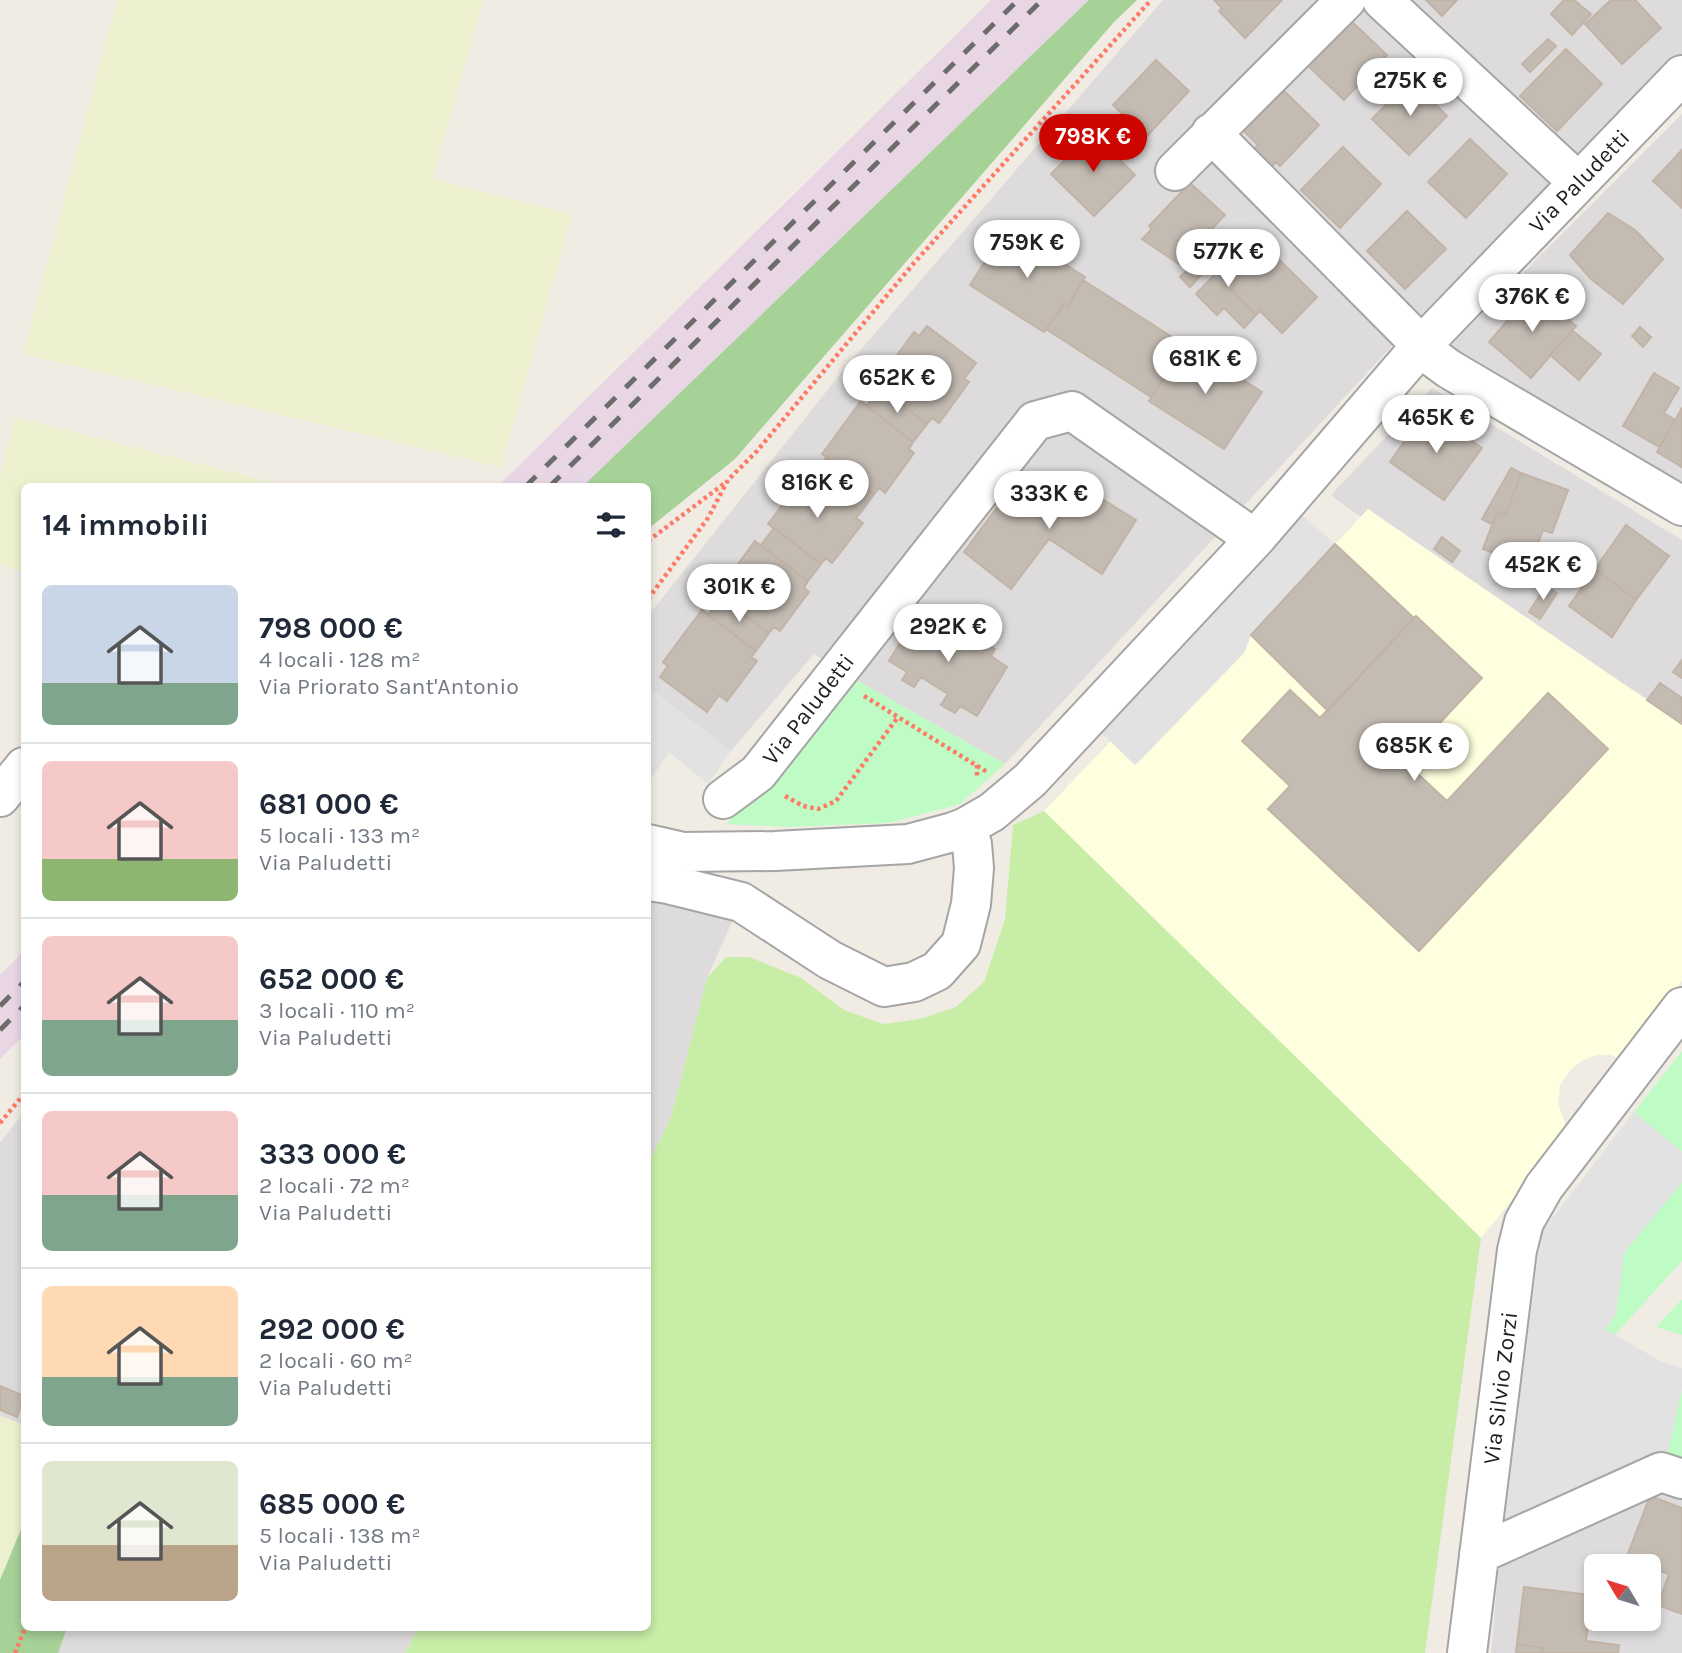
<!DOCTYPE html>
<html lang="it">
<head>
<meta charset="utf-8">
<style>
  body { margin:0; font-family:Karla,sans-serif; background:#f2f2f3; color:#1f2937; height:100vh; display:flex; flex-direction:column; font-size:26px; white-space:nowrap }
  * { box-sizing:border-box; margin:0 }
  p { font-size:23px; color:#747a83 }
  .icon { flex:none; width:38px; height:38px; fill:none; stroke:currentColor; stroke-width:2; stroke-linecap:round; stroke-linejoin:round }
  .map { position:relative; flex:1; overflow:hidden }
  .details { position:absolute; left:21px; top:483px; width:630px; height:1148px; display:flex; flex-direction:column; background:#fff; border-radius:10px; box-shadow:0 4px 10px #0003 }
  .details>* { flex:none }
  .needle { width:46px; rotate:308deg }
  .fabs { position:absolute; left:1584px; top:1554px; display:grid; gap:14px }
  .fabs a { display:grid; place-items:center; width:77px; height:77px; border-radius:10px; background:#fff; box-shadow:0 4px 10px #0003; font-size:35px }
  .price { position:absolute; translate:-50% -60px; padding:0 16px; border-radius:24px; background:#fff; color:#222; font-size:23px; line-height:46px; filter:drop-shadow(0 2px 4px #0008) }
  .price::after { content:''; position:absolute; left:50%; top:42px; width:21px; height:16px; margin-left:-10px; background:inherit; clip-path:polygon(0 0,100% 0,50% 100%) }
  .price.selected { background:#cd0500; color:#fff }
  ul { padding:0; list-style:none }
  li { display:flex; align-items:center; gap:21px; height:175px; padding:0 21px }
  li+li { border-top:2px solid #e0e1e3 }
  li span { display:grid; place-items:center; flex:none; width:196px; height:140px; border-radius:10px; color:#555 }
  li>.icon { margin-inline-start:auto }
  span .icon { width:84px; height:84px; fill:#fffc; stroke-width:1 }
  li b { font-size:30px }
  h2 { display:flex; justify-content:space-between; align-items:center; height:84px; padding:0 21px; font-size:30px }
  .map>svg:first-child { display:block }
</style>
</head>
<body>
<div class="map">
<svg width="1682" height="1653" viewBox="0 0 1682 1653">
  <rect width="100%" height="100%" fill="#f0ece4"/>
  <path fill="#dddbdb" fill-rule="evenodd" d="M1163,0H1682V54L1390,348L1005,764L844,673L814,654L731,751L648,687V616L845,368Z
    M1682,114V484L1445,351Z
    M1432,388L1682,540V721L1358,515L1331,495Z
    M648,881L741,902L707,978L671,1117L648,1164Z
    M24,1112V1425L0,1416V1143Z
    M1682,1465V1653H1491L1501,1539ZM1596,1566H1648V1619H1596Z
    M67,1628H418L405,1653H58Z"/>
  <path fill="#e9d6e5" d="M991,0H1089L583,486H498Z
    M24,951V1035L0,1059V975Z"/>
  <path fill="#feffde" d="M1368,509L1682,724V981L1622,1060L1611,1055H1598L1583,1060L1569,1071L1560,1086L1558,1103L1568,1132L1481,1238L1044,811L1111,741L1136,765L1244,653L1251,635Z"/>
  <path fill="#ecf0ce" d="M117,0H483L433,179L572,214L501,467L23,354Z
    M15,417L287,486H24V572L0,565V476Z
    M0,1416L24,1425V1522L0,1580Z"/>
  <path fill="#c8eda7" d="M1044,811L1481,1238L1425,1653H405L418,1628H648V1164L671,1117L707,978L726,957H749L801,978L844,1010L883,1024L920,1019L956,1007L984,982L1005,919L1013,825Z"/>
  <path fill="#a6d197" d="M1089,0H1137L1114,22L735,459L648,529V486H583Z
    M24,1522V1628H67L58,1653H0V1580Z"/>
  <path fill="#bffcc5" d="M844,673L1005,764L960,804L889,823L785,827L727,824Z
    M1682,1051V1152L1634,1112Z
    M1682,1182V1261L1615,1335L1605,1330L1616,1314L1624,1253Z
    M1682,1299V1335L1656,1327Z
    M1682,1389V1465L1666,1459Z"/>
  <path fill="#e2e2e2" d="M1295,509L1335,544L1251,635L1244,653L1135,765L1094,726Z
    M648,687L731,751L708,784L669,752L648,784Z
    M1634,1112L1682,1152V1182L1624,1253L1616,1314L1605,1329L1660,1361L1682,1368V1389L1666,1459L1501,1539L1541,1233Z"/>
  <path fill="#c4bcb3" stroke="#c2b3a6" stroke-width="2" d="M1214,0H1282L1245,38L1219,11L1222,8Z
    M1426,0H1457L1442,16Z
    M1564,0H1574L1591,14L1572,35L1551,14Z
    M1611,0H1635L1661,28L1622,64L1585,24Z
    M1347,17L1387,55L1344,100L1304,62Z
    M1548,39L1556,46L1530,72L1522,64Z
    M1566,49L1602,84L1557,131L1520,96Z
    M1156,60L1189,91L1146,137L1113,105Z
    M1411,80L1447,116L1409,155L1372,119Z
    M1279,86L1319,125L1280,166L1276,162L1268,171L1250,154L1258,145L1240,127Z
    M1092,132L1135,175L1094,216L1051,174Z
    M1470,139L1507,174L1466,218L1428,182Z
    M1343,147L1381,184L1340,228L1301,190Z
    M1682,150V208L1653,181Z
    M1190,183L1225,215L1179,264L1142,239L1152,229L1149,226Z
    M1407,211L1446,249L1405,289L1367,251Z
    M1608,213L1635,230L1663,259L1623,304L1591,279L1570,255Z
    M1007,227L1085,277L1068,307L1064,304L1044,332L970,285Z
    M1253,235L1259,240L1234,265L1239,271L1226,285L1256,315L1244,328L1224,308L1217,315L1196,294Z
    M1259,240L1317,297L1282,333L1260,311L1256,315L1226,285L1239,271L1234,265Z
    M1194,264L1203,273L1190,287L1180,277Z
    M1083,280L1183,344L1164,370L1168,373L1151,397L1046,329L1064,304L1068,307Z
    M1534,290L1576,326L1531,378L1489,342Z
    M927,326L976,363L964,379L969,382L939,423L932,418L927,424L876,384L914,332L919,336Z
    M1640,327L1651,337L1643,347L1632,336Z
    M1573,331L1601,354L1579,380L1550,355Z
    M1184,342L1262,392L1224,449L1149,401L1168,373L1164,370Z
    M1654,373L1679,388L1664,413L1675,420L1659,447L1623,426Z
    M880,388L927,424L913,442L867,406Z
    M861,401L913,442L909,449L914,453L885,493L879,488L874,494L822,454Z
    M1682,408V467L1657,452Z
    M1427,409L1482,448L1444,500L1390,462Z
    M827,457L874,494L861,512L813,475Z
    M1511,468L1521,473L1506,515L1497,512L1493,525L1482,519Z
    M808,471L861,512L856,518L863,523L832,563L826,558L821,564L768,524Z
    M1521,473L1568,490L1552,533L1543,530L1529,567L1483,549L1497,512L1506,515Z
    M1068,478L1136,520L1102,574L1049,539L1011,589L964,552L1010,490L1023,501L1058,491Z
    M1626,525L1669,556L1636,600L1595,569Z
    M774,528L821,564L808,581L761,545Z
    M1442,537L1460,551L1452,562L1434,549Z
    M755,541L808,581L804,588L809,592L780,631L774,627L769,633L716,594Z
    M1335,544L1414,618L1328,711L1251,635Z
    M1595,569L1636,600L1612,637L1569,606Z
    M1546,586L1557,593L1540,619L1529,612Z
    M721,598L769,633L756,651L708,615Z
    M702,610L756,651L751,657L757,661L727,701L719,695L707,712L660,677L668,666L663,662Z
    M919,612L937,622L941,615L954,623L948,634L975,651L981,640L995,649L991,656L1007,667L977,716L960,706L955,713L941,705L948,694L921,677L914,687L902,680L907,672L889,661Z
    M1416,616L1482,678L1404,761L1447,801L1548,693L1608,749L1419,951L1268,809L1290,786L1242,741L1290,690L1320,718Z
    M1682,660V678L1673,672Z
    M1660,683L1682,698V724L1647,700Z
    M0,1386L24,1396L17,1417L0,1410Z
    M1650,1496L1682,1508V1614L1658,1605L1669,1574L1626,1559Z
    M1524,1587L1592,1595L1586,1641L1619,1645L1618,1653H1542L1543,1648L1517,1644Z
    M1517,1644L1543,1648L1542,1653H1516Z"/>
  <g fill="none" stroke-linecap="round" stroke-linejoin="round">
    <defs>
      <path id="minor" d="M1382,0L1578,182
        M1211,133L1434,358L1449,369L1682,506
        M1175,171L1346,0
        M0,797L24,767
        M723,799L758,773L1035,421L1072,411L1255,539
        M648,844L683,852L775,851L908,844L953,832L966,827L992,812L1030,780L1255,539L1421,346L1682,75
        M648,881L668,884L741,902L830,960L884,987L914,982L937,971L961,944L971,904L974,868L972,844L966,827
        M1479,1554L1661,1472L1682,1479
        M1467,1653L1517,1250L1524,1222L1544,1187L1682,1007"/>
    </defs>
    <use href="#minor" stroke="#a5a5a5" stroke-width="42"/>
    <path stroke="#ff7a66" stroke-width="4.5" stroke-dasharray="3.5 3.5" stroke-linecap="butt" d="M648,541L725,483
      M648,599L708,518L728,480L757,451L914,263L1151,0
      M864,696L987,772
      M977,765V777
      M785,796L803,806L818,809L836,801L898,717
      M0,1123L24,1094
      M15,1653L25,1628"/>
    <use href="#minor" stroke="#fff" stroke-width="38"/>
    <path stroke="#6c6c6c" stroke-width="5" stroke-dasharray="14 14" stroke-linecap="butt" d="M526,486L1018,0
      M550,486L1042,0
      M0,1006L24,982
      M0,1030L24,1006"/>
  </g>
  <g text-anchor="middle" stroke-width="5" stroke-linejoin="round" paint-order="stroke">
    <g font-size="23" fill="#1e1e1e" stroke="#fff">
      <text transform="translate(1579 181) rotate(-46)" y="8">Via Paludetti</text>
      <text transform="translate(808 709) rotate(-52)" y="8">Via Paludetti</text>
      <text transform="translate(1500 1388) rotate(-83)" y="8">Via Silvio Zorzi</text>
    </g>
  </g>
</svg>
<div class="fabs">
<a><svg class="needle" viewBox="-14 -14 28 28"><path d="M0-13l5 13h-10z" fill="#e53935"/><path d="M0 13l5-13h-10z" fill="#747a83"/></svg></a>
</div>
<b class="price" style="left:1410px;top:118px">275K €</b>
<b class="price selected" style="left:1093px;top:174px">798K €</b>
<b class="price" style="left:1027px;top:280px">759K €</b>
<b class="price" style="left:1228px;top:289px">577K €</b>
<b class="price" style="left:1532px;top:334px">376K €</b>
<b class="price" style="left:1205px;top:396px">681K €</b>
<b class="price" style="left:897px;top:415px">652K €</b>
<b class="price" style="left:1436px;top:455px">465K €</b>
<b class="price" style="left:817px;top:520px">816K €</b>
<b class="price" style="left:1049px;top:531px">333K €</b>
<b class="price" style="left:1543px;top:602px">452K €</b>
<b class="price" style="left:739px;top:624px">301K €</b>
<b class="price" style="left:948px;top:664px">292K €</b>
<b class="price" style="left:1414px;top:783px">685K €</b>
<section class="details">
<h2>14 immobili<svg class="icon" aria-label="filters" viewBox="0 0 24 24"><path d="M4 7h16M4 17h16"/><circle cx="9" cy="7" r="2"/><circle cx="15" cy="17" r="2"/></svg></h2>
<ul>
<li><span style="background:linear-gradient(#c9d6e8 70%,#7fa58c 0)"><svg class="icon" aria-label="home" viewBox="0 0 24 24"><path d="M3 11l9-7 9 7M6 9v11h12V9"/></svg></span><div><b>798 000 €</b><p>4 locali · 128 m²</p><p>Via Priorato Sant'Antonio</p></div></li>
<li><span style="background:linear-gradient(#f6c9c9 70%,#8fb573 0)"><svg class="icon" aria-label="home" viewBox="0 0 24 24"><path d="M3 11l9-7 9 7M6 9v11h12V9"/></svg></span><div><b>681 000 €</b><p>5 locali · 133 m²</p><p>Via Paludetti</p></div></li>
<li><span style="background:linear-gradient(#f6c9c9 60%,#7fa58c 0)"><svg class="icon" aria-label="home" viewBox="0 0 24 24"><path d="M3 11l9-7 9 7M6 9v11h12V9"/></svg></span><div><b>652 000 €</b><p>3 locali · 110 m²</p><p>Via Paludetti</p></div></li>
<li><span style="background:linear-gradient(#f6c9c9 60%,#7fa58c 0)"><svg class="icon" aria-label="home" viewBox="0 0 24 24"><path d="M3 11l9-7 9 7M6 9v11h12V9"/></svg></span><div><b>333 000 €</b><p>2 locali · 72 m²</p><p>Via Paludetti</p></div></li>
<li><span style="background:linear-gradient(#ffd9b3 65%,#7fa58c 0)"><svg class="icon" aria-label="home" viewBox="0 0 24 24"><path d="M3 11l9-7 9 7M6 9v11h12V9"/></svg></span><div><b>292 000 €</b><p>2 locali · 60 m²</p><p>Via Paludetti</p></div></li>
<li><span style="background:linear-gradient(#dfe7d0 60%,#b9a48a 0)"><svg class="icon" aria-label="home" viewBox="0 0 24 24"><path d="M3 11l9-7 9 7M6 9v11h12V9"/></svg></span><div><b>685 000 €</b><p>5 locali · 138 m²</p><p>Via Paludetti</p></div></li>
</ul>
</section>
</div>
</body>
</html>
